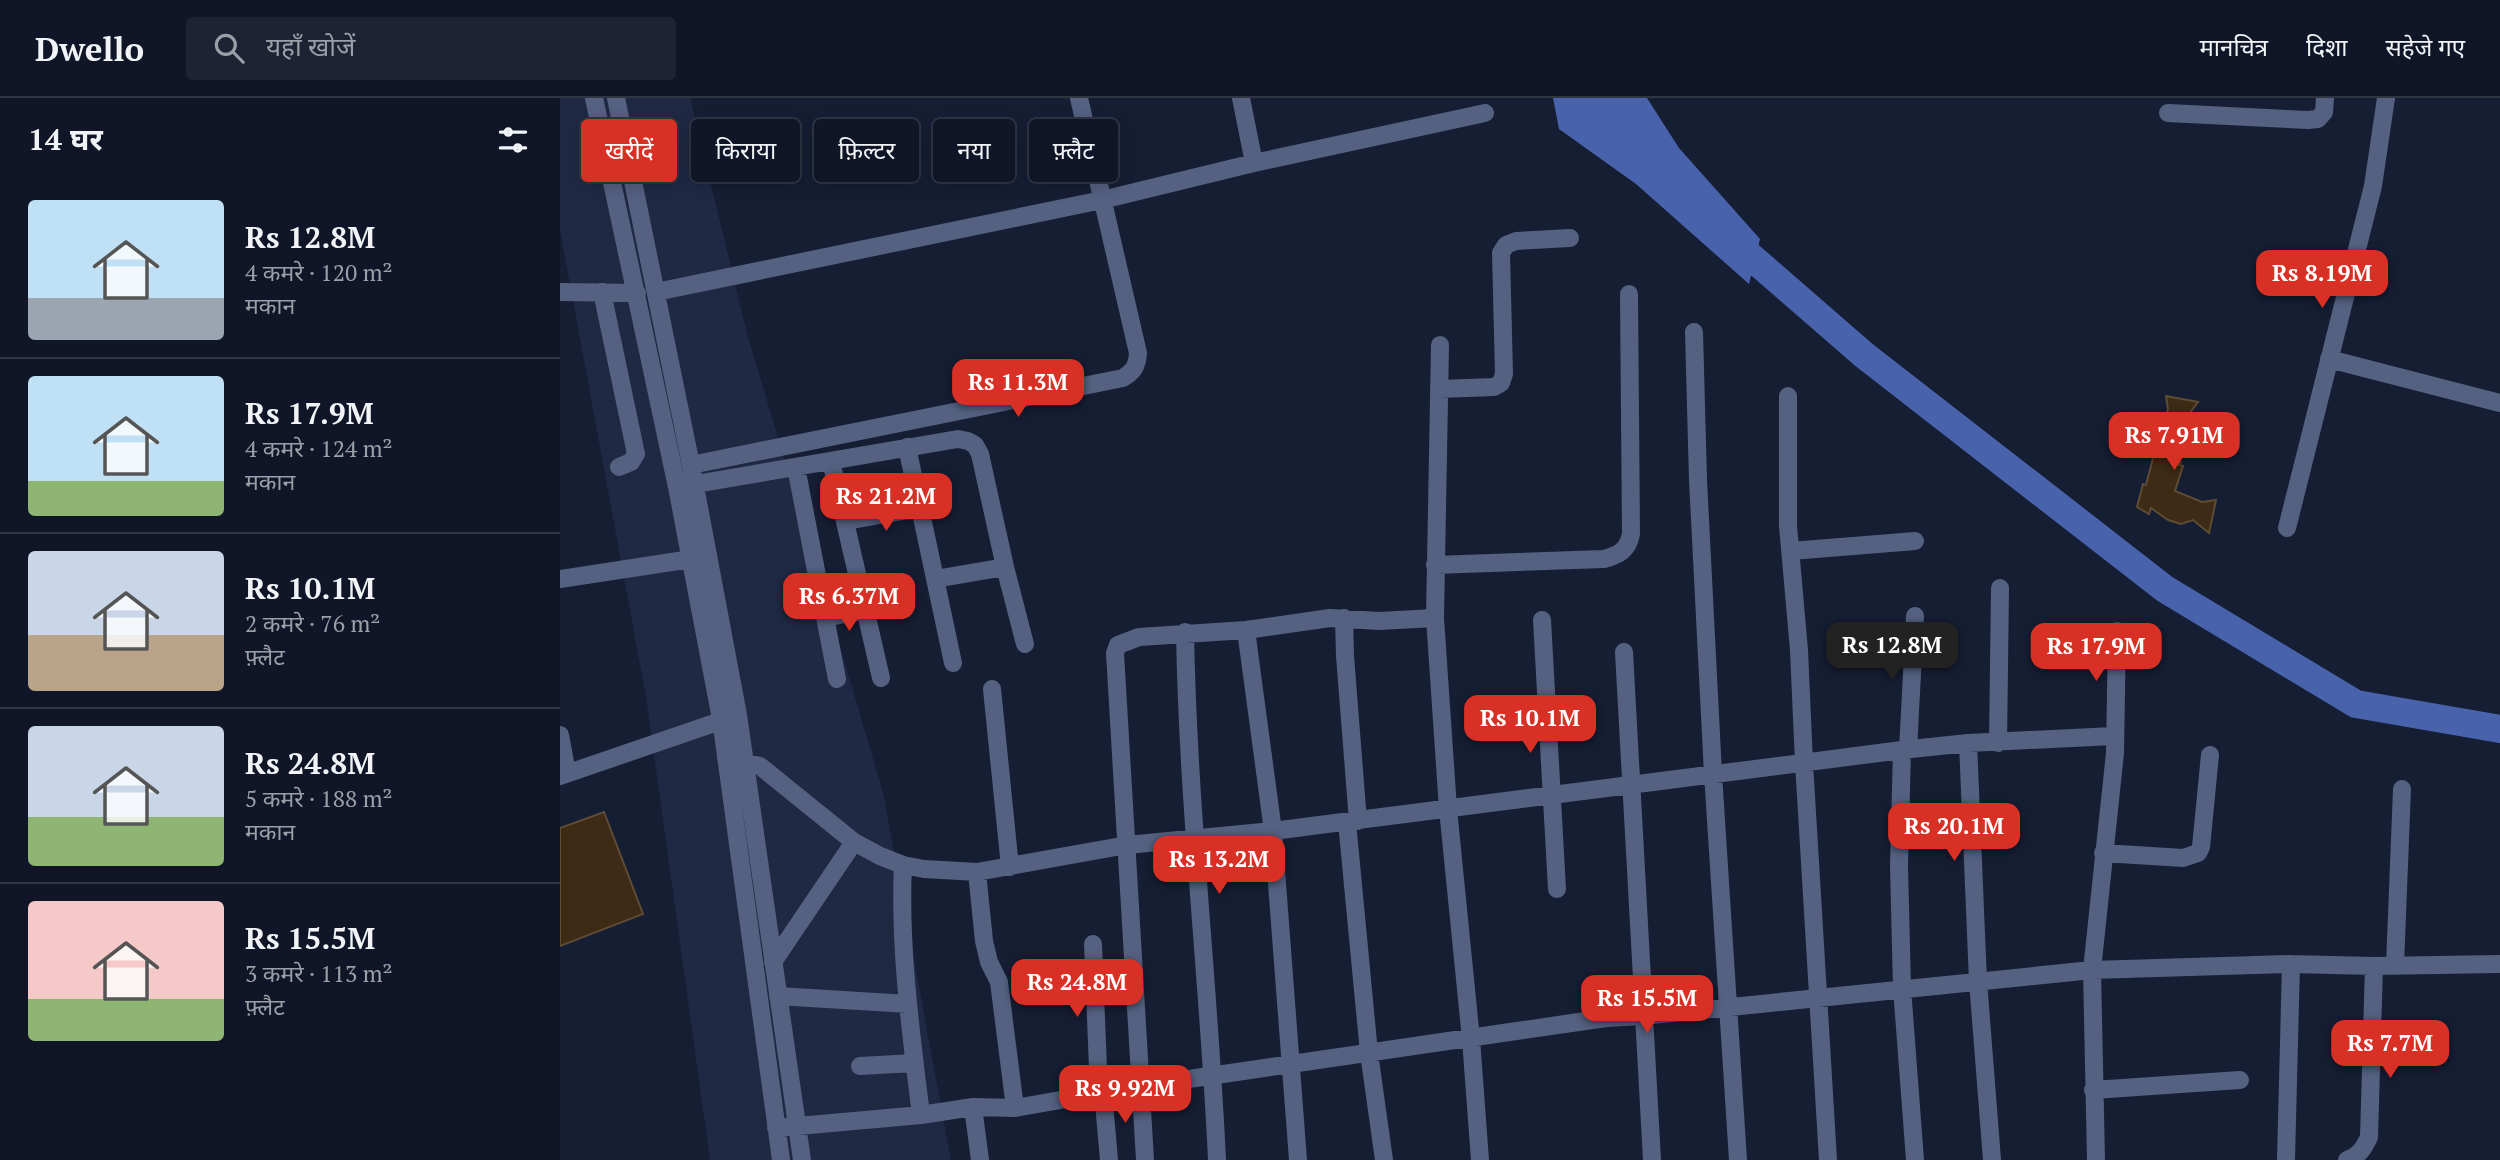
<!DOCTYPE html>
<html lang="hi">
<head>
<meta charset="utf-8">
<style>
  body { margin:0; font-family:"PT Serif","Noto Sans Devanagari",serif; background:#1e2333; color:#f1f3f6; height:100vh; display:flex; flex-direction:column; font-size:26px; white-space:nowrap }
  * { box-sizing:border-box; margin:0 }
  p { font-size:23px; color:#9c9fa7 }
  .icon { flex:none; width:38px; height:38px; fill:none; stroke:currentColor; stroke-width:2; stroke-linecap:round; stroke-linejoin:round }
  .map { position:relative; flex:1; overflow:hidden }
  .panel { display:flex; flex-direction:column; background:#101627; width:560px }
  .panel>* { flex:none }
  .hud { position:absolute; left:21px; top:21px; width:665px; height:63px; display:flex; gap:14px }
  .price { position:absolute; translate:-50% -60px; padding:0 16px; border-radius:14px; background:#d93025; color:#fff; font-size:23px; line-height:46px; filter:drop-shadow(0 2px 4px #0008) }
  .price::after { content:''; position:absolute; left:50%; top:42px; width:21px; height:16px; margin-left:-10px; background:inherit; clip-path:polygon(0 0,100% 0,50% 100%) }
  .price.current { background:#222; color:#fff }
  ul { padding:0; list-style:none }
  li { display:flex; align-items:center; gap:21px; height:175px; padding:0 28px }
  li+li { border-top:2px solid #303544 }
  li span { display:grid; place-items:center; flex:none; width:196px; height:140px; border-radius:7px; color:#555 }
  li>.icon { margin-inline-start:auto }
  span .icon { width:84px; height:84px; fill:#fffc; stroke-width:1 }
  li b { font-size:30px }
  h2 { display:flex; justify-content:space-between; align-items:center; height:84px; padding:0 28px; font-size:30px }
  .chip { padding:0 24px; border-radius:7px; background:#101627; box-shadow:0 4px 18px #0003,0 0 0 2px #303544; font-size:24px; line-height:63px }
  .chip.current { background:#d93025; color:#fff }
  header { display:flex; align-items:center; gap:42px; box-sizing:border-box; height:98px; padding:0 35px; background:#101627; border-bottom:2px solid #303544 }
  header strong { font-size:33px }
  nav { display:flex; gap:38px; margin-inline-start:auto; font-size:24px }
  .search { width:490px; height:63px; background:#1e2333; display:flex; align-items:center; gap:18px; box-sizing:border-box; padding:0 24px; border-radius:7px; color:#9c9fa7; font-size:26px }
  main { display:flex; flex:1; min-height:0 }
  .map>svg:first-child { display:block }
</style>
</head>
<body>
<header>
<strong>Dwello</strong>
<div class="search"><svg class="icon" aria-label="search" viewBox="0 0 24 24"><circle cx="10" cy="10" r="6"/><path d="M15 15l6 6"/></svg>यहाँ खोजें</div>
<nav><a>मानचित्र</a><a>दिशा</a><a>सहेजे गए</a></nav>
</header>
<main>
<section class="panel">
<h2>14 घर<svg class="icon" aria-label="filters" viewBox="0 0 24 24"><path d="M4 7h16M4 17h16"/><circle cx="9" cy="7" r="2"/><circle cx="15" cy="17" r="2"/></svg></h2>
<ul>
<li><span style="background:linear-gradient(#bfe0f5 70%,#9aa5b1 0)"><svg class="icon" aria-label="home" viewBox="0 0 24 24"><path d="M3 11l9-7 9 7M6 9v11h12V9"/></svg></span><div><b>Rs 12.8M</b><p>4 कमरे · 120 m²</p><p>मकान</p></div></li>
<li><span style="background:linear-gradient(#bfe0f5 75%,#8fb573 0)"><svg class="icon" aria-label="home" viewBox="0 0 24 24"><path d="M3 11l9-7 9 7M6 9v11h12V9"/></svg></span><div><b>Rs 17.9M</b><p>4 कमरे · 124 m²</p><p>मकान</p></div></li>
<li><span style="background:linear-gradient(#c9d6e8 60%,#b9a48a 0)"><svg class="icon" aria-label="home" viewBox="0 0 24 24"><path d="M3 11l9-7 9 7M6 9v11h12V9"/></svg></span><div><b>Rs 10.1M</b><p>2 कमरे · 76 m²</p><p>फ़्लैट</p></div></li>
<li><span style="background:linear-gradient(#c9d6e8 65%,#8fb573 0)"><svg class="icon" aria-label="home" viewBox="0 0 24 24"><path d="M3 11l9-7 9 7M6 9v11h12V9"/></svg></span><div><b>Rs 24.8M</b><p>5 कमरे · 188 m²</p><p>मकान</p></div></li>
<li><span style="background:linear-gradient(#f6c9c9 70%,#8fb573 0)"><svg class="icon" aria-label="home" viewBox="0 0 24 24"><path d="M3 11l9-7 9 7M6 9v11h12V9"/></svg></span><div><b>Rs 15.5M</b><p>3 कमरे · 113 m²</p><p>फ़्लैट</p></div></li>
</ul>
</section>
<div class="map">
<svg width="1940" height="1062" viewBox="0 0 1940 1062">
  <rect width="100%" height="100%" fill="#161e34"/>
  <path fill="#1f2944" d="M0,0H130L187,235L323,694L391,1062H150L86,599L0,132Z"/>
  <path fill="#4962ac" d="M993,0H1087L1119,50L1200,141L1189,186L1076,86L999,31Z"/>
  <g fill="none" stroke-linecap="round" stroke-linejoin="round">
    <path stroke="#4962ac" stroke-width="28" d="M1167,138L1304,257L1605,491L1796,606L1940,631"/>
  </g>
  <path fill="#3d2b15" stroke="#5f4c35" stroke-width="2" d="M1606,298L1638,304L1626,320L1631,332L1627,345L1615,362L1621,364L1619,367L1623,368L1615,393L1642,404L1656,402L1649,435L1633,422L1621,426L1608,422L1591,410L1589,416L1577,409L1583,386L1586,387L1593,360L1601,348L1599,336L1608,311Z
    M44,714L83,816L0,848V730Z"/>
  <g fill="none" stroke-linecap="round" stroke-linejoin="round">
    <path stroke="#546181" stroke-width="18" d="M34,0L117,389L161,621L221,1062
      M56,0L131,367L178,617L242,1062
      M681,0L694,65
      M1608,15L1748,22L1758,21L1764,14L1765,0
      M0,194L77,195
      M42,194L76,356L71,364L59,369
      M96,194L542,102L694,65L925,15
      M1134,234L1138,382L1153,676L1178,1062
      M880,247L875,520L888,711L911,941L920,1062
      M1769,261L1940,305
      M879,291L934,289L941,285L944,276L941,155L946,147L956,143L1010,140
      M1228,298V428L1239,552L1244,665L1268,1062
      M347,349L393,565
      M271,363L321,580
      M131,367L563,280C574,273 577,268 578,255L519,0
      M236,369L277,581
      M124,388L398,341L408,343L415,347L420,356L445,469L465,546
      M286,423L360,410
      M1727,430L1813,88L1826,0
      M1231,453L1355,443
      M875,467L1044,461C1059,457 1068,452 1071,436L1069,196
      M0,481L131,461
      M375,481L445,469
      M265,520L304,512
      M784,520L785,558L798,723
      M982,522L997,791
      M686,532L713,733L738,1062
      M625,534C628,711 649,886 657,1062
      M1064,554L1092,1062
      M432,591L450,769
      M0,637L7,675
      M1408,645L1418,883L1432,1062
      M1438,645L1440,490
      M1342,652L1339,768L1342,890L1355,1062
      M1348,652L1355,518
      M166,660L200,668L294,744L320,758L343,767L364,771L417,774L567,747L713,733L1342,652L1408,645L1553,638
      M0,678L172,619
      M787,724L809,955L824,1062
      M1543,755L1623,760L1638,755L1641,749L1650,657
      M343,767C339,850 351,935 361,1017
      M417,774L424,843L429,864L439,884L455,1010
      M533,846L539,995
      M213,864L294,744
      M1835,867L1842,691
      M218,898L348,906
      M300,968L354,965
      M1533,992L1680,982
      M543,994L549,1062
      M413,1009L420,1062
      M216,1030L361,1017L413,1009L455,1010L581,988L1046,920L1083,918L1532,872L1731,866L1814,868L1940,866
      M585,1062L555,555L558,547L579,539L686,532L770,520L819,523L875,520
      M1536,1062L1532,872L1555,655L1557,533
      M1726,1062L1731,866
      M1787,1062C1799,1058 1804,1050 1809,1039L1814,868"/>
  </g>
</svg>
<b class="price" style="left:1762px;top:212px">Rs 8.19M</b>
<b class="price" style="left:458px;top:321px">Rs 11.3M</b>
<b class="price" style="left:1614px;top:374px">Rs 7.91M</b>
<b class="price" style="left:326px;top:435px">Rs 21.2M</b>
<b class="price" style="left:289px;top:535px">Rs 6.37M</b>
<b class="price current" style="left:1332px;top:584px">Rs 12.8M</b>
<b class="price" style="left:1536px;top:585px">Rs 17.9M</b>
<b class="price" style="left:970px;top:657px">Rs 10.1M</b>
<b class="price" style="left:1394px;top:765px">Rs 20.1M</b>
<b class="price" style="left:659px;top:798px">Rs 13.2M</b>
<b class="price" style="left:517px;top:921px">Rs 24.8M</b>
<b class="price" style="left:1087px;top:937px">Rs 15.5M</b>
<b class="price" style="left:1830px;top:982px">Rs 7.7M</b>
<b class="price" style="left:565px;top:1027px">Rs 9.92M</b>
<div class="hud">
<a class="chip current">खरीदें</a>
<a class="chip">किराया</a>
<a class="chip">फ़िल्टर</a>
<a class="chip">नया</a>
<a class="chip">फ़्लैट</a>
</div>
</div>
</main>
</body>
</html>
